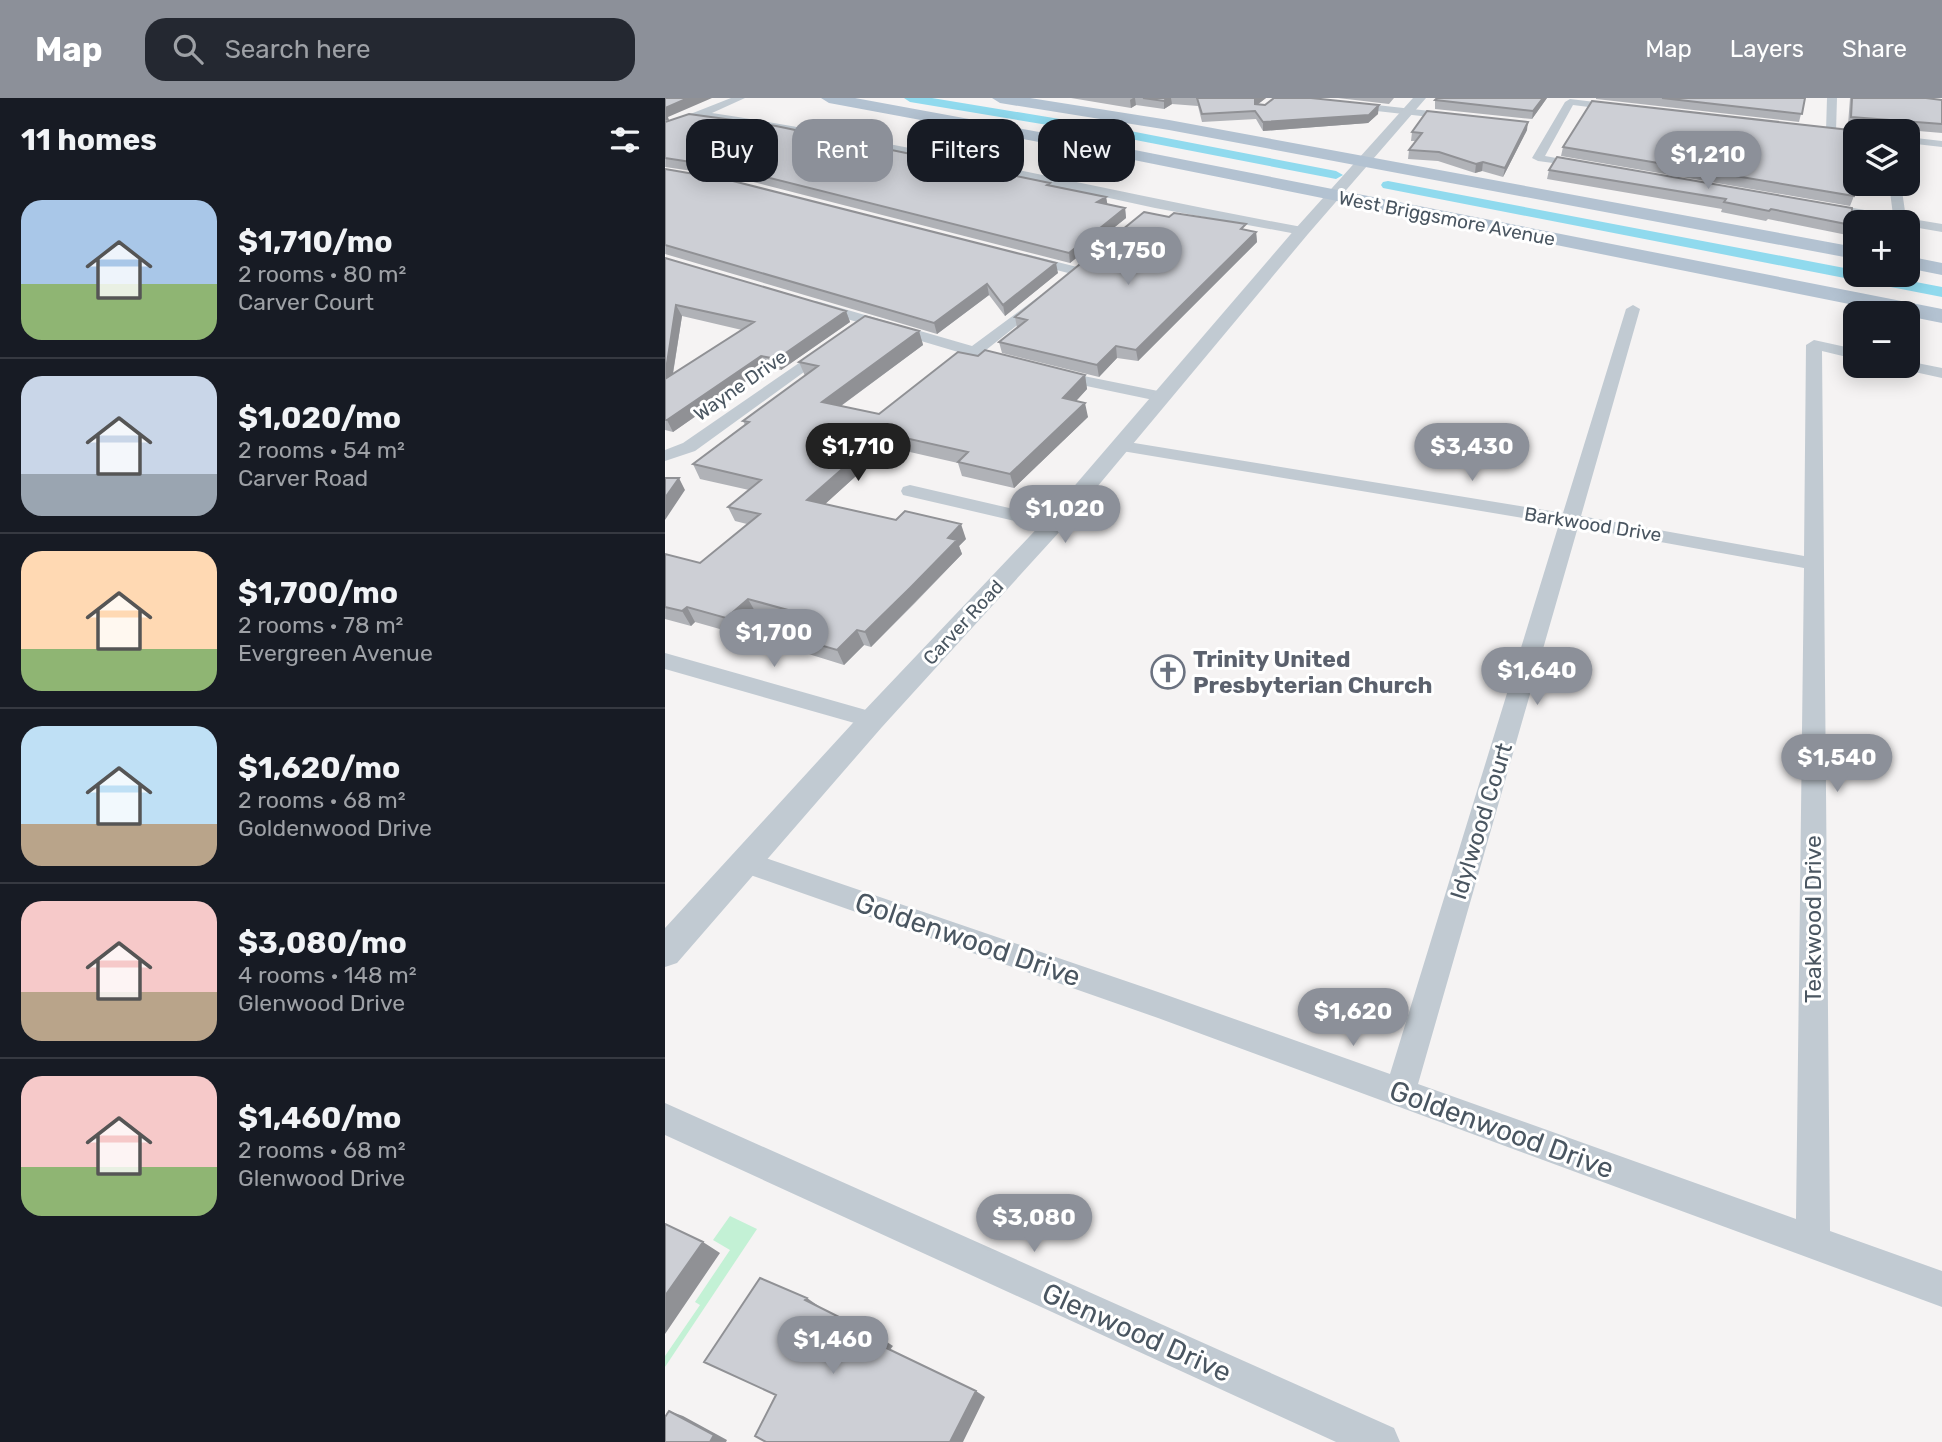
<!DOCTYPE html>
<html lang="en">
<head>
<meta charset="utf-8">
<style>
  body { margin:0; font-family:Rubik,sans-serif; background:#242831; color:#f1f3f6; height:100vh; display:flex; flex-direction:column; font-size:26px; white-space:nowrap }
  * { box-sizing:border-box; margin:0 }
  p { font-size:23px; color:#9ea1a6 }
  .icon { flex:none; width:38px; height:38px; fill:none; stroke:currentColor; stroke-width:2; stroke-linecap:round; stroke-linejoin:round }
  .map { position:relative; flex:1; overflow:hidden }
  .side { display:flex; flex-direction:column; background:#171b24; width:665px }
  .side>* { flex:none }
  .guide { position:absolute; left:21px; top:21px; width:665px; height:63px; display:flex; gap:14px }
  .buttons { position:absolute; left:1178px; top:21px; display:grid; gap:14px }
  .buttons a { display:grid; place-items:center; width:77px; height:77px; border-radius:14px; background:#171b24; box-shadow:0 4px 18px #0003; font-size:35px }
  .price { position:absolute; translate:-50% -60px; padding:0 16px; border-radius:24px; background:#8c9099; color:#fff; font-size:23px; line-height:46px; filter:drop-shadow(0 2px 4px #0008) }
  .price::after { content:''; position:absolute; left:50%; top:42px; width:21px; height:16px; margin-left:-10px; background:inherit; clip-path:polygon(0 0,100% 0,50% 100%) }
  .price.selected { background:#222; color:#fff }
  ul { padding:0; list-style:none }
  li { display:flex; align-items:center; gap:21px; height:175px; padding:0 21px }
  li+li { border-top:2px solid #363941 }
  li span { display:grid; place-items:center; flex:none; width:196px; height:140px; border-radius:21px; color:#555 }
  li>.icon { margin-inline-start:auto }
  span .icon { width:84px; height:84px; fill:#fffc; stroke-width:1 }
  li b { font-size:30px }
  h2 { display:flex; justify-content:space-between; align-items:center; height:84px; padding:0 21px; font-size:30px }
  .tag { padding:0 24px; border-radius:21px; background:#171b24; box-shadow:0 4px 18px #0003; font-size:24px; line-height:63px }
  .tag.selected { background:#8c9099; color:#fff }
  header { display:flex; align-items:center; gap:42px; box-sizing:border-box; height:98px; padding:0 35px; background:#8c9099; color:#fff }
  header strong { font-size:33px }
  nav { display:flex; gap:38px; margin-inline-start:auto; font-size:24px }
  .search { width:490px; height:63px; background:#242831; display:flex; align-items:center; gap:18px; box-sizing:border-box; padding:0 24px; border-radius:21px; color:#9ea1a6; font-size:26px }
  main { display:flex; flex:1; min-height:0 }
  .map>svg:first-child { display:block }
</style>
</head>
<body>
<header>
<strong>Map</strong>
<div class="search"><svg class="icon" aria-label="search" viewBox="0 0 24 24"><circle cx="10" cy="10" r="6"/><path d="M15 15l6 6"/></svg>Search here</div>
<nav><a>Map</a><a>Layers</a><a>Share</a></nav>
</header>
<main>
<section class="side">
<h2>11 homes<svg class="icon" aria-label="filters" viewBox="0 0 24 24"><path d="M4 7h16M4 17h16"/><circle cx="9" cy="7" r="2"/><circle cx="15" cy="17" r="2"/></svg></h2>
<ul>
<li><span style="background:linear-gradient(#a9c7e8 60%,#8fb573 0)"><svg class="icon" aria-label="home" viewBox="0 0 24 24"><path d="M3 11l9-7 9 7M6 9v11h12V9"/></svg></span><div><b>$1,710/mo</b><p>2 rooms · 80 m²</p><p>Carver Court</p></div></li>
<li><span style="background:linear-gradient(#c9d6e8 70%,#9aa5b1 0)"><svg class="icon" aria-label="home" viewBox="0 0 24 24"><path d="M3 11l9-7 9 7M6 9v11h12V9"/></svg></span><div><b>$1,020/mo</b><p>2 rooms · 54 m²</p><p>Carver Road</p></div></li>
<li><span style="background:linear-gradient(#ffd9b3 70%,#8fb573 0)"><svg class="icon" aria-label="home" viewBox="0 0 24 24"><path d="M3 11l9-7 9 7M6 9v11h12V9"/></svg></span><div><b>$1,700/mo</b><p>2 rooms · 78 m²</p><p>Evergreen Avenue</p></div></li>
<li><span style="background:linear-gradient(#bfe0f5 70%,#b9a48a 0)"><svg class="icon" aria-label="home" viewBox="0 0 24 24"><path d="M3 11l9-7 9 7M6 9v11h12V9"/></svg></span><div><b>$1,620/mo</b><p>2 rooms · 68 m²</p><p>Goldenwood Drive</p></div></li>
<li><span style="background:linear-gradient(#f6c9c9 65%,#b9a48a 0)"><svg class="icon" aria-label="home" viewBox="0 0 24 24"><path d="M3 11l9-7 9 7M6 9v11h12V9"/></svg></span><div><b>$3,080/mo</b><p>4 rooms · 148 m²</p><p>Glenwood Drive</p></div></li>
<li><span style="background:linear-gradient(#f6c9c9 65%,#8fb573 0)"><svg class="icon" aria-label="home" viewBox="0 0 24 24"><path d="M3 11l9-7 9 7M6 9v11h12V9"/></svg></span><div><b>$1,460/mo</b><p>2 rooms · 68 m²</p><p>Glenwood Drive</p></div></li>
</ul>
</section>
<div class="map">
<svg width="1277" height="1344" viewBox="0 0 1277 1344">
  <rect width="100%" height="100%" fill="#f5f3f3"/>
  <path fill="#c3f1d5" d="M65,1118L92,1131L0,1269V1258L35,1207L30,1204L65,1152L48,1142Z"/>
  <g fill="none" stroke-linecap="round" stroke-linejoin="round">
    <path fill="#90daee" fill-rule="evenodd" d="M239,0H267L455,31L671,73L678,77L671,81L455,39L245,4Z
      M723,83L1190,172V177H1214L1277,189V199L718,90L716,87L718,84Z"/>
    <path fill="#c1cad2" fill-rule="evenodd" d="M66,0H80L47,15C245,45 440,93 637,129L643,133L637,137L490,110L163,39L36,19L0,33V26Z
      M617,0H649L792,16L797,19L792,22L622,3Z
      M1162,0H1172L1171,33L1166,36L1161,33Z
      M905,1L955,7L960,10L955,13L908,7L880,58L925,66V70L873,63L867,60L900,4Z
      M1242,39L1277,43V49L1242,45Z
      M1224,86H1236L1241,120L1277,126V134L1242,128V124H1224L1154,112L1148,108L1154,104L1228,117Z
      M361,156L416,170L418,173L411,177L356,163L354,160Z
      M376,197L383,201L381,204L321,252L353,262L355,265L347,270L145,210L143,207L150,203L155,204L307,248Z
      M968,207L975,211L916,418L1139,458L1141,247L1149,242L1190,251V261L1157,253L1165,1133L1277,1173V1209L493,920L71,772L67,764L71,756L80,753L493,894L725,976L894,426L457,353L448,348L457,343L898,415L961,211ZM913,429L1139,470L1131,1121L753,986Z
      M163,245L168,247L171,250L168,253L30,353L0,363V352L18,345Z
      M1242,263L1277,270V280L1236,271L1234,268H1242Z
      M389,272L498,294L506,299L498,304L383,280L381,277L383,274Z
      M245,387L396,422L399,426L389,432L238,397L236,393L238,389Z
      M0,555L215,616L219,622L215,628L207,630L0,571Z
      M0,1005L729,1330L735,1344H671L0,1037Z"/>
    <path fill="#c1cad2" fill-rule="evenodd" d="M748,0H761L643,136L397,431L217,629L12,865L0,869V830L197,615L381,421L631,130Z"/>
    <path fill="#b3c2d1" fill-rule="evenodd" d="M156,0H190L434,45L1277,211V225L1242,218V215H1229L434,55L164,5Z
      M327,0H365L504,22L1190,149V161L504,32L335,5Z
      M1242,158L1277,165V177L1242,170Z"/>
  </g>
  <path fill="#b0b2b7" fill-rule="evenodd" d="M406,0H601L592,7L713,16L703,25L598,33L591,21L537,24L533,8L507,6L499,11L471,7L466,10Z
    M673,0H729L724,6Z
    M772,0H882L867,21L770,11V2Z
    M931,0H1140L1134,24L931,1Z
    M1185,0H1261L1277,2V35L1183,27Z
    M0,24L385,87L441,99L442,106L460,110L461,120L405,165L69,79L0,69Z
    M862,32L838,79L817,73L810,75L773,63L743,61L744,52L751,43H746L747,34Z
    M898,49L1189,98L1185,108L896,58Z
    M892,59L1186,127L1182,137L1103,121L1101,123L1056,114L1057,111L882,81L884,72Z
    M0,71L393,175L340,218L324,197L272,236L0,156Z
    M504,119L591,134L592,144L473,263L452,260L434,279L337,255L334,244L352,230L350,219Z
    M0,160L181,213L185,224L116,272L101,269L8,334L0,332ZM17,218L77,232L8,276Z
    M254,233L258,247L176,308L214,316L420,277L422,291L411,303L423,319L349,390L297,378L293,365L223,349L160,406L301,441L294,448L297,456L250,505L206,549L199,547L179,567L121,549L113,535L124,525L91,515L69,535L30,524L26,528L0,521V456L35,465L82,426L70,423L63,409L84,392L35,381L28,366L80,327L78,323L140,278L134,264Z"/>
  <path fill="#909195" d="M23,0H47L3,19L4,22L0,23V10Z
    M468,0H470L471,7L466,10L465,2Z
    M502,0H506L507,6L499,11V3Z
    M590,0H601L589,9Z
    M878,0H882L867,21L868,13Z
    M714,7L713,16L703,25L598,33V24Z
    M863,24L862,32L838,79L840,70Z
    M818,64L817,73L810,75L811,66Z
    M441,99L443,109L432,104Z
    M460,110L461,120L405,165L404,155Z
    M591,134L592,144L473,263L471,252Z
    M391,165L393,175L340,218L338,207Z
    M322,186L324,197L272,236L269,225Z
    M11,207L17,218L5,293L0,282V278Z
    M181,213L185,224L116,272L112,261Z
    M254,233L258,247L162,318L157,304Z
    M451,248L452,260L434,279L432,267Z
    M96,258L101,269L8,334L2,322Z
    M420,277L422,291L401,314L398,300Z
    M420,305L423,319L349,390L345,376Z
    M218,335L223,349L148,417L142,402Z
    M14,380L20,392L0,422V400Z
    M296,426L301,441L294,448L297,456L206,549L200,534L283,440Z
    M83,501L91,515L69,535L61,520Z
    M22,509L30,524L26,528L17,513Z
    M192,532L199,547L179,567L172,552Z
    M38,1144L55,1155L0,1236V1198Z
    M142,1200L155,1209L154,1211L140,1202Z
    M216,1240L228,1248L224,1253L213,1246Z
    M311,1293L320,1299L298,1344H285Z
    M4,1313L18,1318L62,1342L61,1344H45Z"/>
  <path fill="#cdcfd5" stroke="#909195" stroke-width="2" d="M0,0H23L0,10Z
    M478,0H502L499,3Z
    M531,0H590V6L600,7L609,0H646L714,7L704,17L598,24L590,13L537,16L532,0Z
    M772,0H878L868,13L770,2Z
    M997,0H1140L1137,16Z
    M1187,0H1261L1277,2V26L1186,19Z
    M927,3L1194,33H1190V84L1189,98L898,49Z
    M762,13L863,24L840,70L818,64L811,66L774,54L744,52L757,35L747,34Z
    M24,16L111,28L385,85L382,87L441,99L432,104L460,110L404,155L65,70L0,60V24Z
    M892,59L1187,110L1186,127L1106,111L1104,113L1059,104L1061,101L884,72Z
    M0,71L64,82L391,165L338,207L322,186L269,225L0,147Z
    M479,114L504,119L509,115L581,126L576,131L591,134L471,252L451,248L432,267L334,244L362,222L350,219Z
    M0,160L181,213L112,261L96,258L2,322H0V281L89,224L11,207L0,278Z
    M200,218L254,233L157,304L214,316L293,254L313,258L320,252L420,277L398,300L420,305L345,376L293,364L303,354L218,335L142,402L231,422L240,413L296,426L283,440L292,442L245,490L200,534L192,532L172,552L113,535L134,515L83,501L61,520L22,509L17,513L0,509V456L35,465L95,416L63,409L96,382L28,366L84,324L78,323L153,268L134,264Z
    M0,380H14L0,400Z
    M0,1126L38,1144L0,1198Z
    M95,1180L142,1200L140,1202L216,1240L213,1246L311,1293L285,1344H101L90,1338L111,1297L39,1264Z
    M4,1313L49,1337L45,1344H0V1319Z"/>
  <defs>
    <symbol id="church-ring" viewBox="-11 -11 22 22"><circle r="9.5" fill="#fff" stroke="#6b7280" stroke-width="1.5"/><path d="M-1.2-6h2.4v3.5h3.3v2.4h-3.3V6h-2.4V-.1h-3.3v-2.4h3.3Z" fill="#6b7280"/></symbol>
  </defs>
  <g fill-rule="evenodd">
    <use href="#church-ring" x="484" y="555" width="38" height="38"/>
  </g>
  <g text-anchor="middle" stroke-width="6" stroke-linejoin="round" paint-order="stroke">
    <g font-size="19" fill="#4a5661" stroke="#fff">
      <text transform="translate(782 120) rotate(11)" y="7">West Briggsmore Avenue</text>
      <text transform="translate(75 287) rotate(-35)" y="7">Wayne Drive</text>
      <text transform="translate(928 426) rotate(9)" y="7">Barkwood Drive</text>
      <text transform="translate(298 524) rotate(-47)" y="7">Carver Road</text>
    </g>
    <g font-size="23" font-weight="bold" fill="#5b616d" stroke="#fff" text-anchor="start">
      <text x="528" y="569">Trinity United<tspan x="528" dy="26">Presbyterian Church</tspan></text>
    </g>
    <g font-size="23" fill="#4a5661" stroke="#fff">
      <text transform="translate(816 723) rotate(-73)" y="8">Idylwood Court</text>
      <text transform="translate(1148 821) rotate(-90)" y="8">Teakwood Drive</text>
    </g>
    <g font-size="28" fill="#4a5661" stroke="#fff">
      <text transform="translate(303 841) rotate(19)" y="10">Goldenwood Drive</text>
      <text transform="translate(837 1031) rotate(20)" y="10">Goldenwood Drive</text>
      <text transform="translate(472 1234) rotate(24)" y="10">Glenwood Drive</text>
    </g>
  </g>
</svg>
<div class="buttons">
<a><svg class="icon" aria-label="layers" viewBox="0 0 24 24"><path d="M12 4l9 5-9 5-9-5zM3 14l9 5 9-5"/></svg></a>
<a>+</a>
<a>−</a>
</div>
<b class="price" style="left:1043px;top:93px">$1,210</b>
<b class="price" style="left:463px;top:189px">$1,750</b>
<b class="price selected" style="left:193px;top:385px">$1,710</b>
<b class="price" style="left:807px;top:385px">$3,430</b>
<b class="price" style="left:400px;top:447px">$1,020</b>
<b class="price" style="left:109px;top:571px">$1,700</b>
<b class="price" style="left:872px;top:609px">$1,640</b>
<b class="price" style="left:1172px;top:696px">$1,540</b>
<b class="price" style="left:688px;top:950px">$1,620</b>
<b class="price" style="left:369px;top:1156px">$3,080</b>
<b class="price" style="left:168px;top:1278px">$1,460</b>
<div class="guide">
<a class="tag">Buy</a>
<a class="tag selected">Rent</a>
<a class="tag">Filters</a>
<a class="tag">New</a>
</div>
</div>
</main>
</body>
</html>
